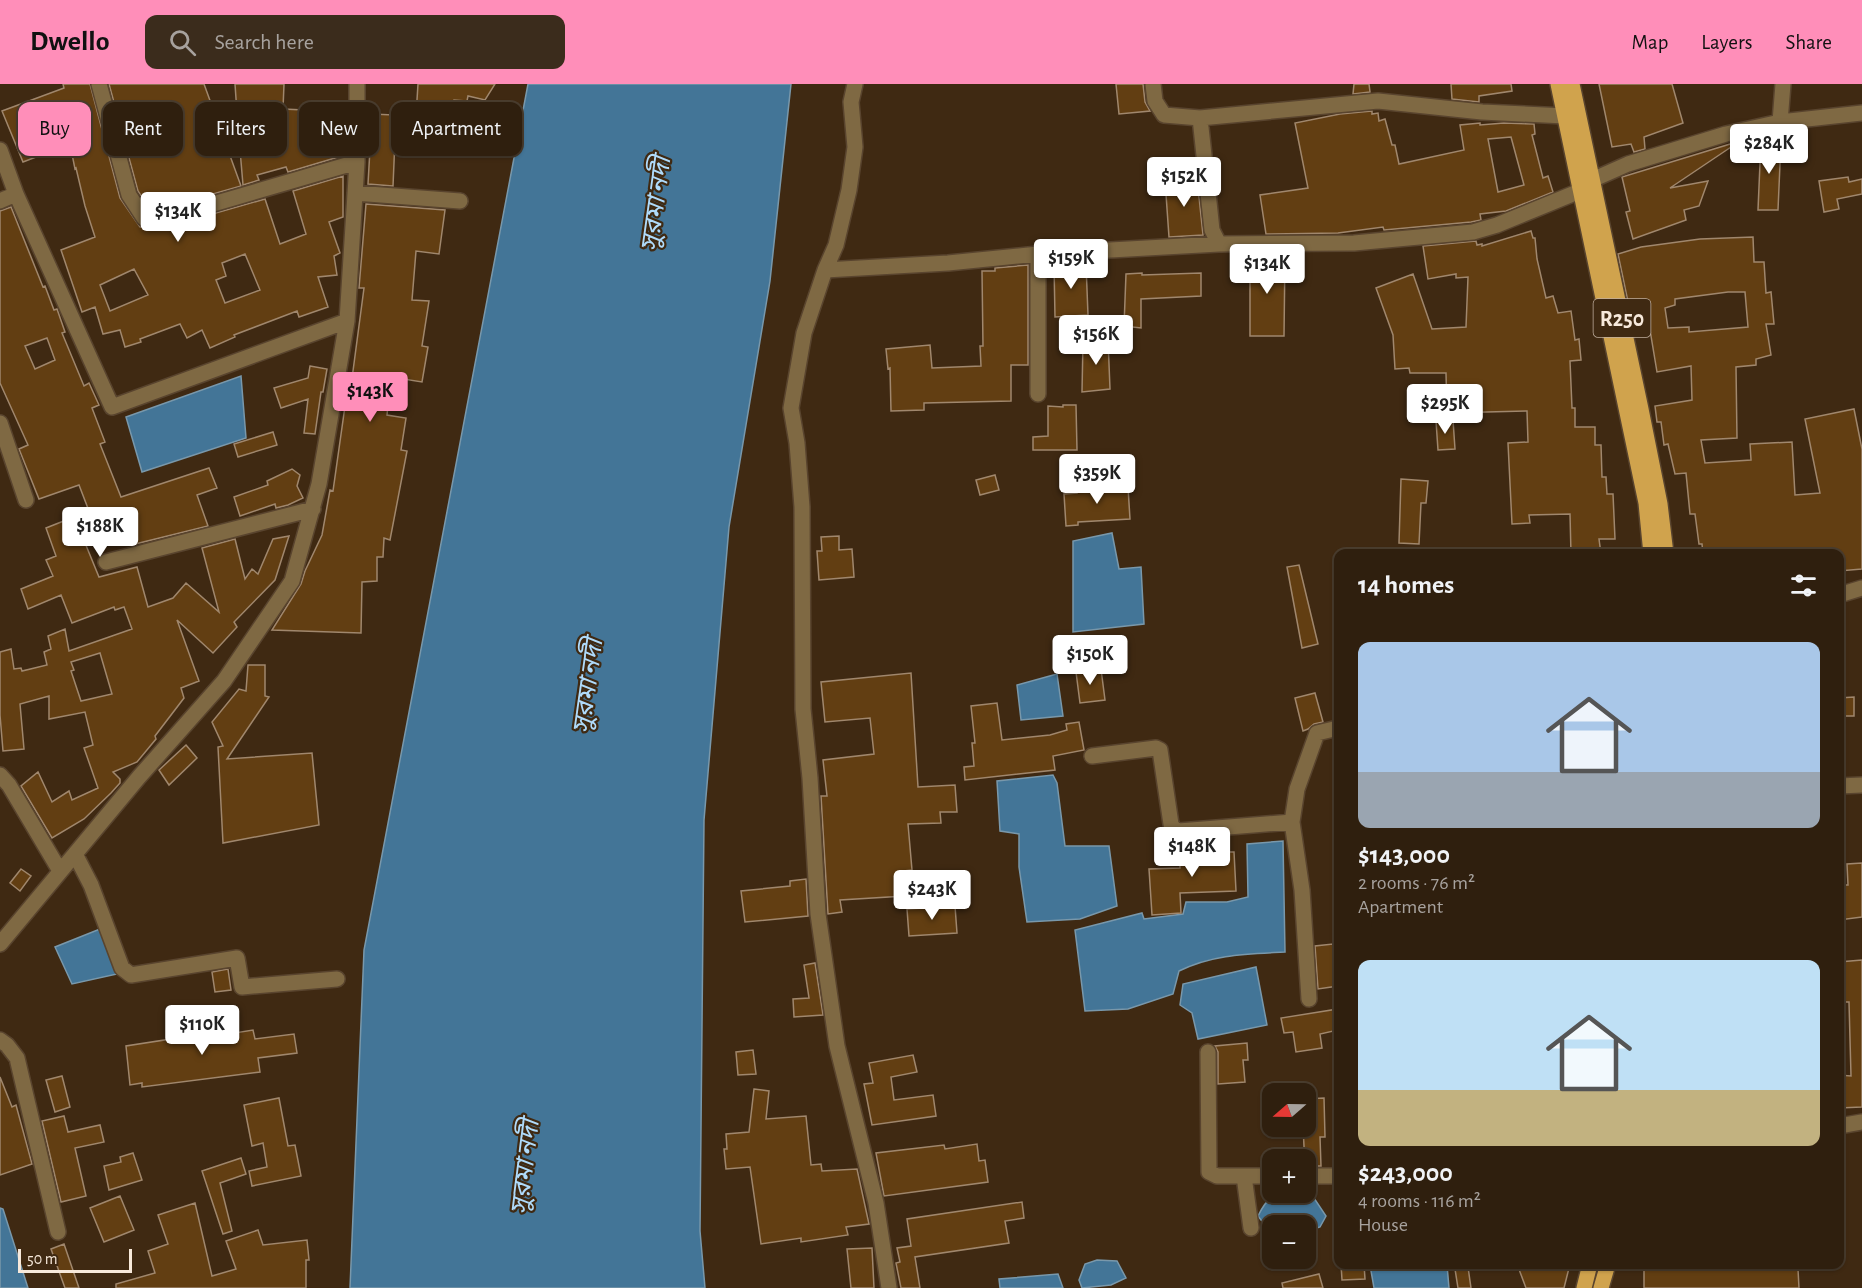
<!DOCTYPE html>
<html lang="en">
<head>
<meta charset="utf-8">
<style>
  body { margin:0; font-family:"Alegreya Sans","Noto Sans Bengali",sans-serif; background:#3b2c1c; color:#f1f3f6; height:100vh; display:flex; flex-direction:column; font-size:22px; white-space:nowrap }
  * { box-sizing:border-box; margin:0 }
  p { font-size:20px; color:#a7a29e }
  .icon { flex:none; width:33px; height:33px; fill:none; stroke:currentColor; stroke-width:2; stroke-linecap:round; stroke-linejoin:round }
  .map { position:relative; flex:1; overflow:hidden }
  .side { position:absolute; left:1334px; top:465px; width:510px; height:720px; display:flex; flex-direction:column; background:#2f1f0e; border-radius:12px; box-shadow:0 2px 4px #0004,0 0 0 2px #4a3d2e }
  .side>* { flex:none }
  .guide { position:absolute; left:18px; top:18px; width:570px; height:54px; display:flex; gap:12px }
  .needle { width:39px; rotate:250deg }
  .tools { position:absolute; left:1262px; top:999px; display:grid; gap:12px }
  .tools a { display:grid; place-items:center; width:54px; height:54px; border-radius:12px; background:#2f1f0e; box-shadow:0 2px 4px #0004,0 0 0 2px #4a3d2e; font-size:30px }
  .scale { position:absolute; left:18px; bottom:15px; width:114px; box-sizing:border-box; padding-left:6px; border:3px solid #f7e9db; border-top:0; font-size:16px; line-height:21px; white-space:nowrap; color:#f7e9db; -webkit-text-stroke:4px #3f2912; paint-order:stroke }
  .price { position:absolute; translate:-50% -51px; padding:0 14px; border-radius:6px; background:#fff; color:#222; font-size:20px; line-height:39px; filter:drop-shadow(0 2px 3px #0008) }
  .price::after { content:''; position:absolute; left:50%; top:36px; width:18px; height:14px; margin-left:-9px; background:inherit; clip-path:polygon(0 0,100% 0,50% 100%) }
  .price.selected { background:#ff8eb9; color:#111 }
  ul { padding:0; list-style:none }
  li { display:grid; align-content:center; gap:12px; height:318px; padding:0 24px }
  li span { display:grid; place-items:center; height:186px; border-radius:12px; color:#555 }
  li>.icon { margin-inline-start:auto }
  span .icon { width:108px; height:108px; fill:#fffc; stroke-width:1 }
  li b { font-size:26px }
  h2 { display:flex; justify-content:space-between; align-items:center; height:72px; padding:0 24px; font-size:26px }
  .tag { padding:0 21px; border-radius:12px; background:#2f1f0e; box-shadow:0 2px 4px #0004,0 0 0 2px #4a3d2e; font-size:21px; line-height:54px }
  .tag.selected { background:#ff8eb9; color:#111 }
  header { display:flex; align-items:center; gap:36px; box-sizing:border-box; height:84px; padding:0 30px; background:#ff8eb9; color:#111 }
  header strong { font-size:28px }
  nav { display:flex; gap:33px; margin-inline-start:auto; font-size:21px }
  .search { width:420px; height:54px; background:#3b2c1c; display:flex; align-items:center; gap:15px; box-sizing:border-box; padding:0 21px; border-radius:12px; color:#a7a29e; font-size:22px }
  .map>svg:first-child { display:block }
</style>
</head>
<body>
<header>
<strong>Dwello</strong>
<div class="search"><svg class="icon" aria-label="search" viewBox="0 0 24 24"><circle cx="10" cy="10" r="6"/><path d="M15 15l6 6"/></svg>Search here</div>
<nav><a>Map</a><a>Layers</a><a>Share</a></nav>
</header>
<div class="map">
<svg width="1862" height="1204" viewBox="0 0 1862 1204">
  <rect width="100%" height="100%" fill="#3f2912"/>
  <path fill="#437597" stroke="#7998ab" stroke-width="1.5" d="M528,0H791L770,197L729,443L704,736L700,1147L705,1204H350L364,866Z
    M241,292L246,354L142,388L126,333Z
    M1112,449L1119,485L1141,483L1144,540L1073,548V457Z
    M1057,590L1063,632L1021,636L1017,601Z
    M1053,691L1057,699L1065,762H1109L1117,822L1080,835L1027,838L1019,783V750L1000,747L997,697Z
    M1283,757L1285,868C1248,870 1213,870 1179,887L1173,910L1128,925L1085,927L1075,846L1142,829L1144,835L1183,830L1186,818H1227L1248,813L1247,760Z
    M100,845L117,890L72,900L55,863Z
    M1256,883L1267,941L1198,955L1192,929L1180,921L1183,900Z
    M1305,1105H1308L1326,1132L1320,1143L1305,1148V1142H1272V1145L1267,1144L1258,1132C1270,1107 1279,1108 1305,1108Z
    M0,1124L3,1125L28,1204H0Z
    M1097,1176L1117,1177L1126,1194L1111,1201L1082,1204L1079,1196L1085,1180Z
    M1370,1181H1447L1449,1204H1374Z
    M1058,1190L1063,1204H1000L999,1195Z"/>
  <path fill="#623e12" stroke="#a0876d" stroke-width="1.5" fill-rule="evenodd" d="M63,0H90L120,114L140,143H167L265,115L280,160L306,150L293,107L343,92V133L329,138L340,169L334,172L337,191L318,193L328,223L299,233L297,227L234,251L235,253L210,264L202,246L187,254L180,240L140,255L141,258L125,263L120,246L103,250L95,223L82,228L61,166L95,153L85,122L76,84L75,85L70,60L23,78L2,27L64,4ZM245,170L260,206L225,219L216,196L226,192L222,179ZM134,185L148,211L110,227L100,201Z
    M109,0H204L241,102L164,124H149L138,107Z
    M235,0H284L283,25L347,28V40L344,41L347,54V67L345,71L288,88L286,83L257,91L259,96L243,101L239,54L262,47L257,26L237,29Z
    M418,0H495L485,16L468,12L467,17L454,16L448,59H440L439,70L426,69L427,58L395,55L393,102L368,100L372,30L416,32Z
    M1116,0H1143L1145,18L1150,27L1119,30Z
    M1354,0H1369L1370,8L1353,10Z
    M1451,0H1511L1512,7L1479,12V18L1452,15Z
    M1599,0H1672L1683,39L1644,53L1645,65L1634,68L1631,60L1612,63Z
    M1372,27V30L1378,29L1379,37L1385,35L1392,61H1395L1399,80L1464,66L1460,41L1480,39V41L1504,39L1534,40L1535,50L1532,51L1543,94L1548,92L1553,108L1506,127L1480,130L1481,136L1471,138L1384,146L1383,143L1338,149L1266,150L1260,111L1308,104L1295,39L1340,30ZM1511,53L1524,101L1498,108L1488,55Z
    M1761,56L1781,57L1778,126H1758Z
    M1740,57L1670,104L1708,97L1699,122L1684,126L1686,136L1633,155L1626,128L1630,127L1622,93Z
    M1848,93L1849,98L1862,95V110L1837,115L1839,125L1824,128L1819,97Z
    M1197,94L1203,151L1169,153L1165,96Z
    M366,120L445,126L439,170L416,167L412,216L429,217L422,262L428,263L422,298L391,293L387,331L406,334L401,366L407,367L390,456L384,454L383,473H377V497L362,498L361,549L272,546L301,500L305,487L322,451L330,406L333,407L348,301L351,302L364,204H359Z
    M11,123L43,203L45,202L54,226L57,225L65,248L62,249L84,302L89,299L99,321L92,324L105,358L100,360L121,413L209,384L217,404L197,411L208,442L131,461L123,433L86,447L88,452L83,454L99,493L137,483L148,523L173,514L186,499L219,528L202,464L235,455L245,495L252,485L258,490L273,455L289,452L275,496L234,538L237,543L213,569L177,536L199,597L181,604L184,614L155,652L156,655L137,678L113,688L120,695V699L111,709L84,735L52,754L21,702L38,688L52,718L69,707L72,716L98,704L84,664L93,661L85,628L49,635V612L20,620L24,665L3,667L0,631V568L11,565L14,585L21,584L22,587L47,581L44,568L51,565L48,552L65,545L69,567L132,545L124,523L115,526L114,523L72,539L61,511L28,525L21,505L53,492L46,476L56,472L46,444L89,427L79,401L39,415L19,365L28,361L0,299V127ZM47,254L55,276L35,285L25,262ZM100,569L112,610L81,617L71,587L74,586L71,578Z
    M1531,147L1533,154H1535L1537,175L1546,214L1553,212L1558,229L1571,227L1575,256L1579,255L1581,276L1570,277L1572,324H1575V343H1595V361H1601L1602,393H1606L1607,410H1613L1615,455H1599L1601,470H1571L1570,430L1529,431L1530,439L1512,440L1508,359L1528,358L1527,327L1447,329L1446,289H1410L1409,284L1395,285L1393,251L1376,204L1413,190L1432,245L1466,243L1468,193L1456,194V190L1428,195L1423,162L1476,157L1477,161L1482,160V162Z
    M1753,153L1754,178H1764L1766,209L1771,208L1774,240H1766L1771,271L1756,275V281L1736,283L1737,354L1701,356L1705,379L1751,376L1750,360L1792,358L1795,411L1820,409L1805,335L1854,325L1862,365V485L1839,487V470H1703L1702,460H1699L1695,430H1690L1686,389L1675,390L1668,360L1664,361L1661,338H1657L1655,322L1692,316L1691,282L1657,288L1647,228L1631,232L1618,170L1641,163L1700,155ZM1728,208H1745L1748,243L1689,248V243L1668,244L1665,224L1675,221V215Z
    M1285,169L1284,252H1250V170Z
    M1086,180L1088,231L1055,233L1054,181Z
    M1028,181V281H1011V317L924,319V326L891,327L890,284L888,285L886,265L930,261L932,284L981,282L980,262H983L982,187H995V184Z
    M1142,189V191L1201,189V212L1141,215V244L1124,242L1126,190Z
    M1108,255L1110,305L1082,308L1083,257Z
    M310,282L327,285L323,308H321L315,350L304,349L308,315L281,324L274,304L308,294Z
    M1063,321H1076L1077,366H1033V353L1048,352V322L1063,323Z
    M1453,336L1455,365L1438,366L1436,337Z
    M273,348L277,361L238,373L234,360Z
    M292,385L300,391L297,402L303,414L288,421L276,424L275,420L240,432L234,413L268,401L267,397Z
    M995,391L999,406L980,411L976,396Z
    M1401,395L1428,397L1426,419H1421L1419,460L1399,459Z
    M1128,403L1130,435L1078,438V441L1066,442L1064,410L1077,409V407L1088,405Z
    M839,452V466L852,465L854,493L819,496L817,467H822L821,453Z
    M1299,481L1318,560L1302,564L1287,483Z
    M248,581H265V612L269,613L227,675L312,669L319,741L223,759L218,663L223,662L212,638L239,605L246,607Z
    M1101,585L1105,616L1080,619L1076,588Z
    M911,589L918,703L955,701L957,728H940L941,739L908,740L912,786L904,787L905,812L840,816L842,828L828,830L821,712H827L823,676L874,670L870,634L825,638L821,598Z
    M1315,609L1323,638L1314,640L1308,645L1303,647L1295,614Z
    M1854,613V632H1839V614Z
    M997,619L1002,656L1050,651L1067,646L1066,640L1079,638L1084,666L1053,672L1055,686L965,696L964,683L974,682L972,659H975L971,622Z
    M186,661L197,674L169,701L159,686Z
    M1195,759H1216V768H1234L1236,807L1180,809L1181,829L1152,831L1149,785L1180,784V769H1195Z
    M1862,779V833L1839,836V801H1848L1847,780Z
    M21,785L31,792L20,807L10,799Z
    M806,795L808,832L745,838L741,807L790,802V797Z
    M955,822L957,849L909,852L907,825Z
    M1333,860L1336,884H1338V902L1318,905L1315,862Z
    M1862,876V1023L1839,1024V991L1851,992L1849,918H1839V878Z
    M815,879L823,931L794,933L793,915L809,914L804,881Z
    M228,885L231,906L215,908L212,888Z
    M1338,925V946L1320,950L1322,964L1296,968L1293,948L1284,949L1281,934Z
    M199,939L200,944L215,942L216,952L253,946L255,955L294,950L297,969L258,974L260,988L142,1003V999L130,1001L126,962L177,954L175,941Z
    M1247,959L1248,976H1243L1245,998L1218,1000V968L1215,962Z
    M753,966L756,990L738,991L736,968Z
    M913,971L917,988L891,993L894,1016L933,1011L936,1032L872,1041L864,1000L873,999L869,979Z
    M62,992L70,1023L55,1028L46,996Z
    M0,993L12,1023L16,1021L32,1080L0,1091Z
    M754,1005L769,1007L766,1035L806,1032L811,1081L821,1080L822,1087L857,1085L869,1140L846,1143L848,1151L801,1158V1154L761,1160L750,1083L726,1085L724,1065H727L726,1050L749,1048Z
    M279,1014L288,1062L295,1061L301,1092L252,1102L249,1087L267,1083L263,1059L252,1062L244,1021Z
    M1324,1014L1325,1053H1320L1321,1082H1305L1303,1042H1305V1015Z
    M64,1032L68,1048L100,1041L104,1058L75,1064L86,1112L61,1118L42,1037Z
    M977,1060L979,1077L985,1076L988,1098L884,1112L876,1069L944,1061L945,1065Z
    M133,1069L142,1096L109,1106L104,1082L121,1078L120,1073Z
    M241,1074L246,1090L220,1099L232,1147L223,1150L202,1087Z
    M120,1112L134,1146L104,1158L90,1124Z
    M1022,1118L1024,1134L1005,1137L1009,1159L915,1173L920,1204H901L896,1179L900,1178L897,1164L911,1162L907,1135Z
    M195,1119L212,1192L236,1185L226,1157L258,1146L263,1161L307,1156L309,1176H306V1204H116V1200L155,1189L148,1167L168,1160L158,1131Z
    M64,1160L79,1204H65L51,1165Z
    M872,1164L874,1204H851L847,1165Z
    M1341,1180H1364L1365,1195L1342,1196Z
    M1517,1180H1570L1564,1204H1526Z
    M1674,1180V1183L1714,1180H1768L1769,1185H1798L1799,1204H1644V1181Z
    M1468,1183L1471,1204H1458L1455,1185Z
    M1319,1190L1323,1204H1283L1282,1199Z"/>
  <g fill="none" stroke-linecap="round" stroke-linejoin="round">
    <defs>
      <path id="minor" d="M99,0L129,111L144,134H165L357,78
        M1153,0L1155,17L1164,31L1200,34L1212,146L1219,160L1354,159L1473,148L1497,141L1580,107L1592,96L1628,80L1726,50L1780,38L1862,29
        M1200,34L1378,17L1482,28L1565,32
        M1780,38L1783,0
        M0,66L16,110L112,323L347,237
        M355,109L460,117
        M0,117L16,110
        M1038,170V310
        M825,186L836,161L849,106L855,63L851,18L855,0
        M0,339L26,416
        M106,478L313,425
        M1839,511L1862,504
        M1092,672L1156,664L1160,666L1171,740L1174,745L1179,747L1292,738
        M0,691L9,701L60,787
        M1839,702L1862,701
        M75,770L91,801L122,884L131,891L237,874L242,903L337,895
        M0,860L139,693L224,597L292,497L319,400L347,237L357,78V0
        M1309,915L1302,806L1292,738L1297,705L1317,649L1338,644
        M0,956L7,961L17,974L58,1148
        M1208,968L1209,1088L1217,1092H1272
        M1839,1042L1862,1038
        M1244,1092L1251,1144
        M1305,1092H1338
        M889,1204L876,1119L837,962L818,830L810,694L803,625L802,423L797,359L791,324L804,249L825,186L948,179L1038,170L1219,160"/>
      <path id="primary" d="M1558,0L1646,419L1651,470
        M1572,0L1641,325L1660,420L1666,470
        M1584,1204L1590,1180
        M1601,1204L1608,1180"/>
    </defs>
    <use href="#minor" stroke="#59442e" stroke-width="18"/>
    <use href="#primary" stroke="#59442e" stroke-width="18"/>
    <use href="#minor" stroke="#7f6943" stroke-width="15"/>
    <use href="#primary" stroke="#d0a34d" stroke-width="15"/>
  </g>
  <g text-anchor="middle" stroke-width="4.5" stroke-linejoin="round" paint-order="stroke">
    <rect fill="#3f2912" stroke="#c0af9f" stroke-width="1.5" x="1593.5" y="215" width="57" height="38" rx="4.5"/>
    <g font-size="22" font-weight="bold" fill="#f7e9db">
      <text x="1622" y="242">R250</text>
    </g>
    <g font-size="26" font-style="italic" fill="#afdbfb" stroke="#3f2912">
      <text transform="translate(655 120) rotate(-82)" y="9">সুরমা নদী</text>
      <text transform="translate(587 602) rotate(-82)" y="9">সুরমা নদী</text>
      <text transform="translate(524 1083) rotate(-83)" y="9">সুরমা নদী</text>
    </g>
  </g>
</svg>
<div class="tools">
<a><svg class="needle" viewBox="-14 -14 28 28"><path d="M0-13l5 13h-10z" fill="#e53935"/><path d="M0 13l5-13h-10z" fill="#a7a29e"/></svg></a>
<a>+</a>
<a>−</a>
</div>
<div class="scale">50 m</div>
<b class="price" style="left:1769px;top:91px">$284K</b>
<b class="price" style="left:1184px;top:124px">$152K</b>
<b class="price" style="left:178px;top:159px">$134K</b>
<b class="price" style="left:1071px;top:206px">$159K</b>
<b class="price" style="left:1267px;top:211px">$134K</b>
<b class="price" style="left:1096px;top:282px">$156K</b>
<b class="price selected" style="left:370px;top:339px">$143K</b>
<b class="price" style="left:1445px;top:351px">$295K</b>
<b class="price" style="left:1097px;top:421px">$359K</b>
<b class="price" style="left:100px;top:474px">$188K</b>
<b class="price" style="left:1090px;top:602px">$150K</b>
<b class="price" style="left:1192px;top:794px">$148K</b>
<b class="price" style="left:932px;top:837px">$243K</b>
<b class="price" style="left:202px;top:972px">$110K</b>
<div class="guide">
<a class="tag selected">Buy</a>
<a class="tag">Rent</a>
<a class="tag">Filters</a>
<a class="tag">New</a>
<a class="tag">Apartment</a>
</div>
<section class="side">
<h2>14 homes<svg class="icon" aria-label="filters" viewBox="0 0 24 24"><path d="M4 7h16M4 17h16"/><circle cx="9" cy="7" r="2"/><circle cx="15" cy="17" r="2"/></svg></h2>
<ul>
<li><span style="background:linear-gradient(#a9c7e8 70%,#9aa5b1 0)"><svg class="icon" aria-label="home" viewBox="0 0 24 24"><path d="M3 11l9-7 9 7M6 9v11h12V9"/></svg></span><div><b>$143,000</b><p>2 rooms · 76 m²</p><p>Apartment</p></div></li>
<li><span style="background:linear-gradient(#bfe0f5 70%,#c2b280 0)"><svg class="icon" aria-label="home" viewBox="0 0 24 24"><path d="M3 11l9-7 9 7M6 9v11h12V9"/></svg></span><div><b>$243,000</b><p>4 rooms · 116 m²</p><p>House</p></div></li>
</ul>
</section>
</div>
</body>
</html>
